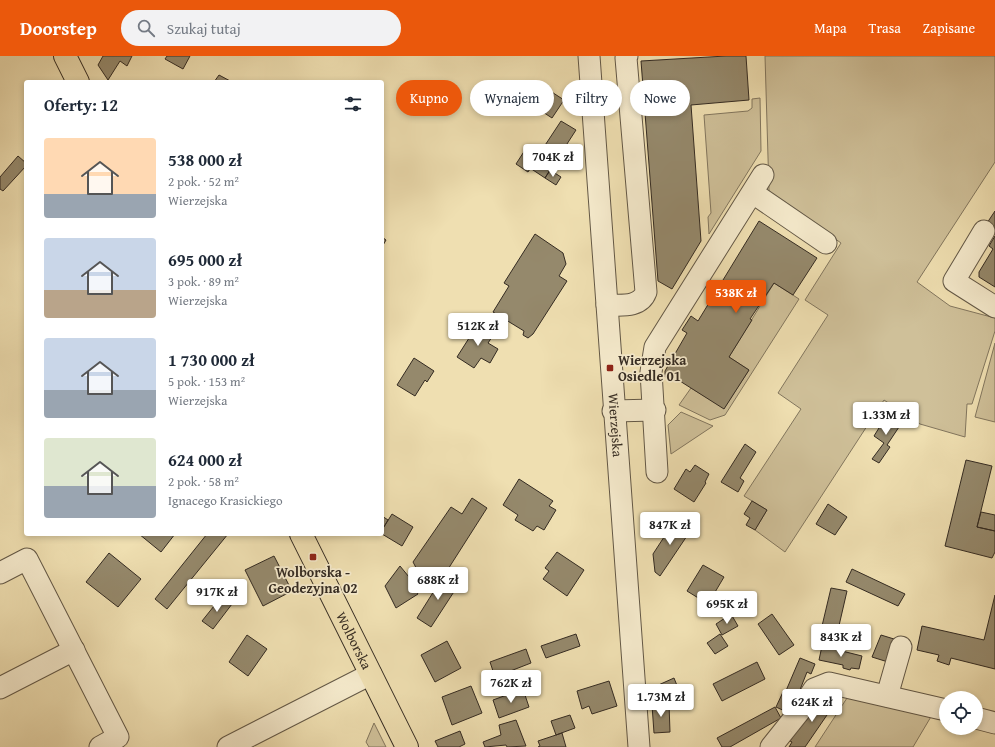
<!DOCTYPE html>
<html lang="pl">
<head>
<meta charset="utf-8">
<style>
  body { margin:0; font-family:"Gentium Book Plus",serif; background:#f2f2f3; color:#1f2937; height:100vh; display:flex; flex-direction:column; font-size:15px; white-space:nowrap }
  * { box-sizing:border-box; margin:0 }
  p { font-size:13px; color:#747a83 }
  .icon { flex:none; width:22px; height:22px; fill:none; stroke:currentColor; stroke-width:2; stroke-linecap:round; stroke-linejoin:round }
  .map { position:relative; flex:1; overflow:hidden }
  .side { position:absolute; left:24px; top:24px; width:360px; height:456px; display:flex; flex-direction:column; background:#fff; border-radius:4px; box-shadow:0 2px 6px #0003 }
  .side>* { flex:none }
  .top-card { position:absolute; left:396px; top:24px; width:380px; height:36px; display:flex; gap:8px }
  .buttons { position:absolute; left:939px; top:635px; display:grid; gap:8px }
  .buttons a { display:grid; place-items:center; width:44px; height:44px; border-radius:50%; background:#fff; box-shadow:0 2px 6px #0003; font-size:20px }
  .price { position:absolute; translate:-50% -34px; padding:0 9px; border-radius:4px; background:#fff; color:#222; font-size:13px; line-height:26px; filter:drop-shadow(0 1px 2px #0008) }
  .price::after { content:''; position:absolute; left:50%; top:24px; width:12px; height:9px; margin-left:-6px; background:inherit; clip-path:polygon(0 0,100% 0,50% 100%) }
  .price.selected { background:#ea580c; color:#fff }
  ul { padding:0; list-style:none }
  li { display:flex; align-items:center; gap:12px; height:100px; padding:0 20px }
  li span { display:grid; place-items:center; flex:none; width:112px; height:80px; border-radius:4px; color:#555 }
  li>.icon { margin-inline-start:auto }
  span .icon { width:48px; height:48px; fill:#fffc; stroke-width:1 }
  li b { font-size:17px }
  h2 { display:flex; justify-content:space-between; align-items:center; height:48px; padding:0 20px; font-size:17px }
  .pill { padding:0 14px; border-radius:18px; background:#fff; box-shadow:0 2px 6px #0003; font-size:14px; line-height:36px }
  .pill.selected { background:#ea580c; color:#fff }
  header { display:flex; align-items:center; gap:24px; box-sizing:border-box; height:56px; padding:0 20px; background:#ea580c; color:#fff }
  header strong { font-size:19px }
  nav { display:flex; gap:22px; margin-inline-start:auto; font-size:14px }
  .search { width:280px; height:36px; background:#f2f2f3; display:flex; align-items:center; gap:10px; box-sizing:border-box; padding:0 14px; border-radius:22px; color:#747a83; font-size:15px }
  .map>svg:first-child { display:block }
</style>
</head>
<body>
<header>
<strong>Doorstep</strong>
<div class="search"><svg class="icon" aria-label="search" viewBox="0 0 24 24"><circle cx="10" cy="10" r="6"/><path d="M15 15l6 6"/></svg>Szukaj tutaj</div>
<nav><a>Mapa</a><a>Trasa</a><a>Zapisane</a></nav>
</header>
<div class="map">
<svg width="995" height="691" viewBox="0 0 995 691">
  <rect width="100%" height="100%" fill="#efdfb1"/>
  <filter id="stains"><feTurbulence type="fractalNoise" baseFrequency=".005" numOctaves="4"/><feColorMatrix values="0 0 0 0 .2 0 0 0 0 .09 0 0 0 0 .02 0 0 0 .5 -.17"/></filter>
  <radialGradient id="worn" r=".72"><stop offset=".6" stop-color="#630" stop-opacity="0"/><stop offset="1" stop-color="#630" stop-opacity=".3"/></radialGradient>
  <path fill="#cfc099" stroke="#82765e" d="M765,0H995V106L917,226L950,250L995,262V275L972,348H967L965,381L920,368L884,344L785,496L755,474L767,454L744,440L801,353L778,337L828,259L805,244L841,187L769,135Z
    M760,42L761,95L709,178L708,161L711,157L704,59L748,55L752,52V43Z
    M774,227L799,243L725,359L710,364L679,349L691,332L724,352L749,314L729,301Z
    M995,287V366L975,361Z
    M681,356L713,370L671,398L668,369Z
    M847,642L932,659L913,691H815Z
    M374,667L386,691H369L366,686Z"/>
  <path fill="#95896c" stroke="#342b22" d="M103,0H132L127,10L120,5L108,24L98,9Z
    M167,0H190L183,13L165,3Z
    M726,0H746L749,44L691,49L701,185L672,233L658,225L641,5Z
    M219,19L232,26H214Z
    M541,29L564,44L552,62L529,47Z
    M561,65L576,74L545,122L530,112Z
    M525,94L537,102L528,116L516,108Z
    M18,100L26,107V110L3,135L0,133V121Z
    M550,114L561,121L556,129L545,122Z
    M995,155V176L985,170Z
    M759,165L817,202L793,239L774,227L750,263L752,264L729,301L749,314L724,353L672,320L665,321V315L687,277L682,274L691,260L698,265Z
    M535,178L563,197L566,208L559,220L567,225L533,278L528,282L523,279L524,275L493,256L509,230L504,227Z
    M995,180V231L979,221V216L993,193L989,190Z
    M382,181L386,184L382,191Z
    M478,268L494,278L488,287L498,293L490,307L481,302L474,312L457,301Z
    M414,302L434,315L427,326L425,324L415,340L397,329Z
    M887,359L901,368L887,389L890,391L879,407L872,403L884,387L874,380Z
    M745,388L756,396L740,422L744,425L738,436L721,426Z
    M966,404L992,410L977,471L995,475V496L992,502L945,490Z
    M695,409L709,418L705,426L706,427L694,446L674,433L686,413L690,416Z
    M519,423L553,445L549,450L556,454L544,474L537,470L533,475L515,464L518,459L503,449Z
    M472,442L487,452L436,532L422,523L413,506L451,451L462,458Z
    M752,445L767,454L755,474L746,469L750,462L744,458Z
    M828,448L847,461L835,479L816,468Z
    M981,456L995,459V475L977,471Z
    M392,458L413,471L402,490L382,478V474Z
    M382,460L388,464L382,474Z
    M680,462L693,471L660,520L655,516L653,498L666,478L669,480Z
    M139,478H175L161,496Z
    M207,478H228L167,553L155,543Z
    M557,496L584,514L567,540L543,523L549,515L545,512Z
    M109,497L141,523L118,551L86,526Z
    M274,500L292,535L263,550L245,514Z
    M703,509L724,521L708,548L687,535Z
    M400,510L409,521L413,518L420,528L414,532L418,538L396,552L385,530Z
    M852,513L905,538L898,550L846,526Z
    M444,519L459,528L431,571L417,562Z
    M831,532L847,535L838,574L822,570Z
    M995,539V613L951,602L949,609L937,605L939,599L917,594L922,570L984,584Z
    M222,540L232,548L213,573L202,565Z
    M731,558L738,570L722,579L716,568Z
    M772,558L794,589L779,599L758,568Z
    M576,578L580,590L546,602L541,590Z
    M720,578L728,590L715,598L707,587Z
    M247,579L267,593L248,620L229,606Z
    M881,579L894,583L888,597L890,598L888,606L872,601Z
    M447,585L461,612L435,626L421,599Z
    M822,590L862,600L859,613L851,612L850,614L843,612V609L819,604Z
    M526,593L531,607L495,621L490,606Z
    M800,602L815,608L811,618L807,616L794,649L789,657L776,651L783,636L785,637Z
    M757,606L765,623L722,645L713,628Z
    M674,622L678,632L658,641L654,631Z
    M609,625L617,650L592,658L589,650L582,653L577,635Z
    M471,630L482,657L452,669L442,641Z
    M523,633L529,651L499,662L493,644Z
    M824,639L835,645L827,659L805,691H789L792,686L790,685L804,664L806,665Z
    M669,648L670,676L654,677L652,649Z
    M775,651L781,662L730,691H722L717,682Z
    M570,659L575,672L556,679L551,665Z
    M516,664L526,690L507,691L506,689L485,691L483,686L501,679L499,669Z
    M460,675L465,688L459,691H438L435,685Z
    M562,677L566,691H538L540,690L538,685Z"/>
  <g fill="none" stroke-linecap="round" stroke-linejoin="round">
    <defs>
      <g id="minor">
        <path id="s1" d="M589,0L639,691"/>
        <path d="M753,137L826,187"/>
        <path d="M984,175L954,225L995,251"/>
        <path d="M607,249C621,249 640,252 646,236L626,2L627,0"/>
        <path d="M613,355L655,354"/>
        <path d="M657,416L651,316L655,291L763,119"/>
        <path d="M0,517L27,503L118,681L100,691"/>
        <path d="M0,632L74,594"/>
        <path d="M887,640L901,591"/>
        <path d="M976,662L995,667"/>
        <path d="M228,691L371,618"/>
        <path d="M771,691L799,656L814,633L829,627L946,654"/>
      </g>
      <g id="major">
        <path d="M65,0L78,26"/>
        <path id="s2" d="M301,478L407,691"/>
      </g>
    </defs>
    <use href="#minor" stroke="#635846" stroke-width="23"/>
    <use href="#major" stroke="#342b22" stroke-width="24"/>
    <use href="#minor" stroke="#f5eacc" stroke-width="21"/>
    <use href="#major" stroke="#efdfb1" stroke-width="22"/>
  </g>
  <g fill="#8f2418" stroke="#f5eacc" stroke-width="1.5">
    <rect x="606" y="308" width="8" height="8" rx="2"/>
    <rect x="309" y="497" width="8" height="8" rx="2"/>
  </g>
  <g text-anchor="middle" stroke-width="3.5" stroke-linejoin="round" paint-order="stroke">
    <g font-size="14" font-weight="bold" fill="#342b22" stroke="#f5eacc" text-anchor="start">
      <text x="618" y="309">Wierzejska<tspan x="618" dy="16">Osiedle 01</tspan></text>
      <text x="313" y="521" text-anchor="middle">Wolborska -<tspan x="313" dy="16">Geodezyjna 02</tspan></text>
    </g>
    <g font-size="14" fill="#342b22" stroke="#f5eacc">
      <text dy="5" stroke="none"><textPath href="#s1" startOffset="370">Wierzejska</textPath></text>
      <text dy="5" stroke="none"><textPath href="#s2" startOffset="119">Wolborska</textPath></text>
    </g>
  </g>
  <rect width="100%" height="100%" filter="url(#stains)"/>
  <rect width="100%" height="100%" fill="url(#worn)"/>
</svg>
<div class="buttons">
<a><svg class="icon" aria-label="locate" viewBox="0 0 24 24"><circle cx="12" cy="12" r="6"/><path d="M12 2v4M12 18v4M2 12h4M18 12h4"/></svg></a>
</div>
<b class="price" style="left:553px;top:122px">704K zł</b>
<b class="price selected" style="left:736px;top:258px">538K zł</b>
<b class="price" style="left:478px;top:291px">512K zł</b>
<b class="price" style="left:886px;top:380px">1.33M zł</b>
<b class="price" style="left:670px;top:490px">847K zł</b>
<b class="price" style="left:438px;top:545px">688K zł</b>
<b class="price" style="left:217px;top:557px">917K zł</b>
<b class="price" style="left:727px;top:569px">695K zł</b>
<b class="price" style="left:841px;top:602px">843K zł</b>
<b class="price" style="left:511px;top:648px">762K zł</b>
<b class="price" style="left:661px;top:662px">1.73M zł</b>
<b class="price" style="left:812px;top:667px">624K zł</b>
<div class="top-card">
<a class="pill selected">Kupno</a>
<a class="pill">Wynajem</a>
<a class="pill">Filtry</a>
<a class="pill">Nowe</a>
</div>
<section class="side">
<h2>Oferty: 12<svg class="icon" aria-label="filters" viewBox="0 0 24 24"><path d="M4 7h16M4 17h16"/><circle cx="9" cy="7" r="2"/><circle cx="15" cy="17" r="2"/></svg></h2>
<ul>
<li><span style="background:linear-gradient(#ffd9b3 70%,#9aa5b1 0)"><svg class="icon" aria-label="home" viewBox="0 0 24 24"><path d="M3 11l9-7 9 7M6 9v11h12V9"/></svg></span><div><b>538 000 zł</b><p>2 pok. · 52 m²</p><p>Wierzejska</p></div></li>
<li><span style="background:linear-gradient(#c9d6e8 65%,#b9a48a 0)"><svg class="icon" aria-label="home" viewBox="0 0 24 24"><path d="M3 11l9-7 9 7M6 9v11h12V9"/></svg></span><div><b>695 000 zł</b><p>3 pok. · 89 m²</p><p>Wierzejska</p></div></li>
<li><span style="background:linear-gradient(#c9d6e8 65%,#9aa5b1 0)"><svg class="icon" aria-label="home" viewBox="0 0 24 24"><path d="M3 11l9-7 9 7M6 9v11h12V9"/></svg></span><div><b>1 730 000 zł</b><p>5 pok. · 153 m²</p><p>Wierzejska</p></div></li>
<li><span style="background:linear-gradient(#dfe7d0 60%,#9aa5b1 0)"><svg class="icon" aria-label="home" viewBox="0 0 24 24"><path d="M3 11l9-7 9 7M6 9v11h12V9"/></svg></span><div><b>624 000 zł</b><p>2 pok. · 58 m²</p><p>Ignacego Krasickiego</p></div></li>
</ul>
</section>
</div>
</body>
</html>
